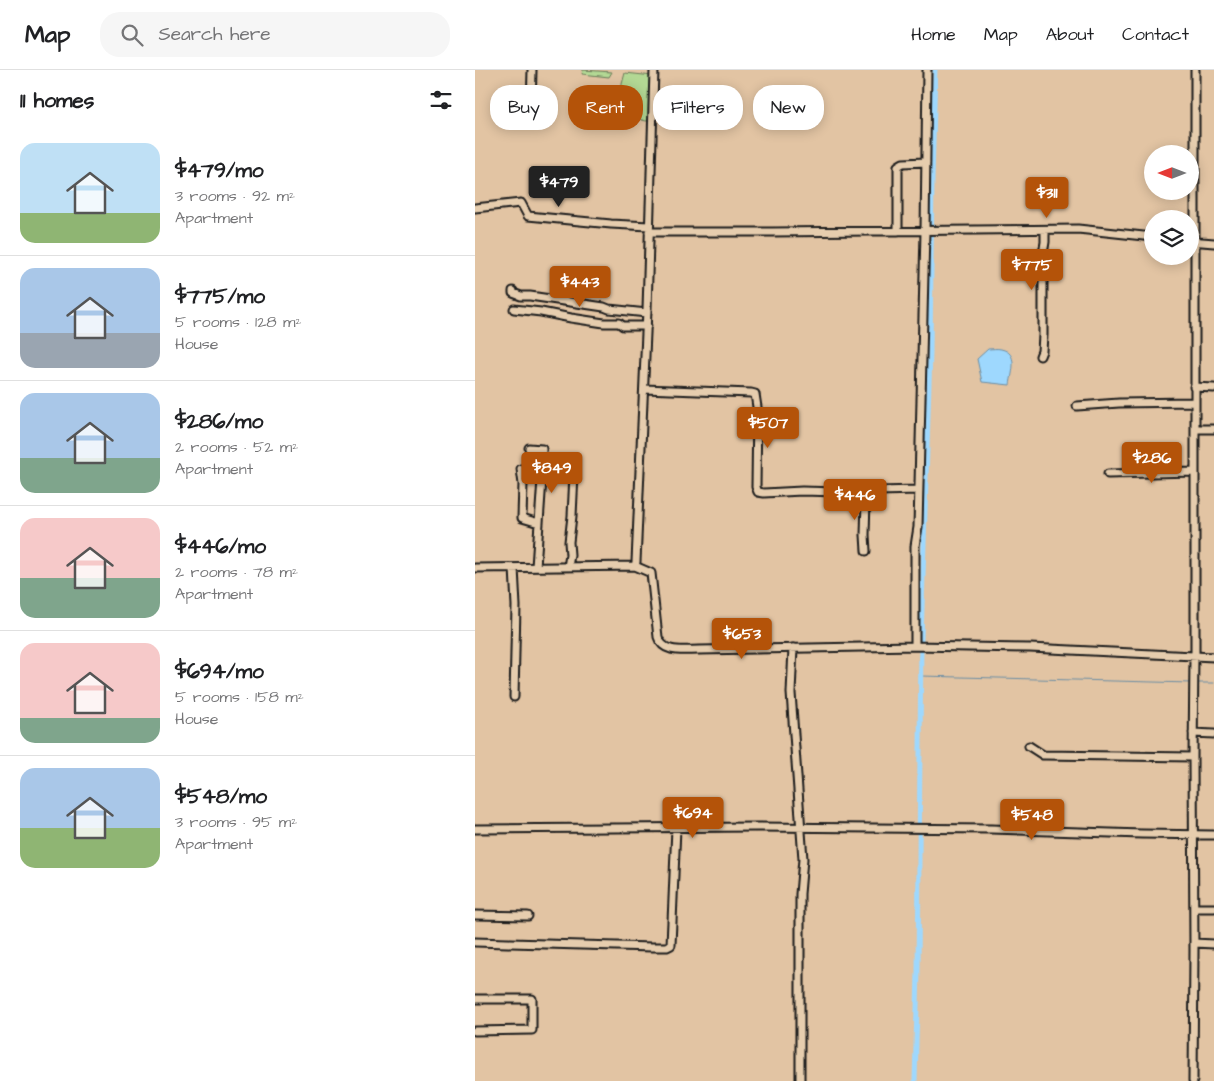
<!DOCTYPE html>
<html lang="en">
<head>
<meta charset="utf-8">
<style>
  body { margin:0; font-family:"Architects Daughter",sans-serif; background:#f6f6f6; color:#202124; height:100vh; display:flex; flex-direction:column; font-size:19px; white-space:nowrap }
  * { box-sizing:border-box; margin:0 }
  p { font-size:16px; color:#757577 }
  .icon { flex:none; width:28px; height:28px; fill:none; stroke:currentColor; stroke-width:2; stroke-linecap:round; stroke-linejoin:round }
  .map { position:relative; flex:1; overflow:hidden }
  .details { display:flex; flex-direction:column; background:#fff; width:475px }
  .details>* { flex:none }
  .top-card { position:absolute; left:15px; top:15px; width:475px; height:45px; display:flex; gap:10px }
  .needle { width:32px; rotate:270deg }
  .controls { position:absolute; left:669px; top:75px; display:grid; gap:10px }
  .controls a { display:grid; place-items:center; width:55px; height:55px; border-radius:50%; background:#fff; box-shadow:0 2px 12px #0003; font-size:25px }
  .price { position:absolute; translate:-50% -42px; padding:0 11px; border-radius:5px; background:#b45309; color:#fff; font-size:16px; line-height:32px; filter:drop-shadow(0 1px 2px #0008) }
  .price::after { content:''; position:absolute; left:50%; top:30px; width:15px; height:11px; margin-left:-8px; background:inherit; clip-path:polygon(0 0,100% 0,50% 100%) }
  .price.selected { background:#222; color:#fff }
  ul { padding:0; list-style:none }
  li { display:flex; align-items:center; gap:15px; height:125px; padding:0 20px }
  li+li { border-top:1px solid #e0e0e0 }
  li span { display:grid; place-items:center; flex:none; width:140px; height:100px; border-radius:15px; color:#555 }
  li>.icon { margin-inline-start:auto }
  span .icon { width:60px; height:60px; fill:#fffc; stroke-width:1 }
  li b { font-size:21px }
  h2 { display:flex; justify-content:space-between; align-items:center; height:60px; padding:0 20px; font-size:21px }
  .pill { padding:0 18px; border-radius:20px; background:#fff; box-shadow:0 2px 12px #0003; font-size:18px; line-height:45px }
  .pill.selected { background:#b45309; color:#fff }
  header { display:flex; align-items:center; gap:30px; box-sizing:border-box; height:70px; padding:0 25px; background:#fff; border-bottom:1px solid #e0e0e0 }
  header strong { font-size:24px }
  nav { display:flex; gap:28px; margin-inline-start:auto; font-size:18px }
  .search { width:350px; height:45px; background:#f6f6f6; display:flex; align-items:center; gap:12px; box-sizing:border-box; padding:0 18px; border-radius:20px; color:#757577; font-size:19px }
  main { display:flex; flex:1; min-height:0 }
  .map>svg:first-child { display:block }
</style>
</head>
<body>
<header>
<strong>Map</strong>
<div class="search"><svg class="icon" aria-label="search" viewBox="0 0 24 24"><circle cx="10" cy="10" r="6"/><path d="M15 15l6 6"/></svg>Search here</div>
<nav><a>Home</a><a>Map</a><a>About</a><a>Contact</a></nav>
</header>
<main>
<section class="details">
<h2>11 homes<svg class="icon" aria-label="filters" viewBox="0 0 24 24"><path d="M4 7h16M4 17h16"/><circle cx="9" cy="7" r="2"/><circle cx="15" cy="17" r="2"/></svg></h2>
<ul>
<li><span style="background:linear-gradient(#bfe0f5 70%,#8fb573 0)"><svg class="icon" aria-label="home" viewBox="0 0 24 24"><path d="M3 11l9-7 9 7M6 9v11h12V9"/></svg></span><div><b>$479/mo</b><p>3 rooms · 92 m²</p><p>Apartment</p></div></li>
<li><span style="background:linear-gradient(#a9c7e8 65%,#9aa5b1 0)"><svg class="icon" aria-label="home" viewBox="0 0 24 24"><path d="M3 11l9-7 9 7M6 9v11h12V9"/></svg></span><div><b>$775/mo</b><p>5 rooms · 128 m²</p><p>House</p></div></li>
<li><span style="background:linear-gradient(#a9c7e8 65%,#7fa58c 0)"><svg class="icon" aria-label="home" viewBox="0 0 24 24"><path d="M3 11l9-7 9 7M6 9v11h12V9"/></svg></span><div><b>$286/mo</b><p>2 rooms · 52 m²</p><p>Apartment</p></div></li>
<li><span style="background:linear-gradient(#f6c9c9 60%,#7fa58c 0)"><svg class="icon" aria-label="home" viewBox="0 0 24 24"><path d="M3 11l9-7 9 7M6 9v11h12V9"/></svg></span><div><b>$446/mo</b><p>2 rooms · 78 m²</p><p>Apartment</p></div></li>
<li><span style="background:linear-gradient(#f6c9c9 75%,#7fa58c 0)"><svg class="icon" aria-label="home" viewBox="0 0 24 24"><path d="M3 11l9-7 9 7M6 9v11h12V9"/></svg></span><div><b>$694/mo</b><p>5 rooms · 158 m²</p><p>House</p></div></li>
<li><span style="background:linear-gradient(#a9c7e8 60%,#8fb573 0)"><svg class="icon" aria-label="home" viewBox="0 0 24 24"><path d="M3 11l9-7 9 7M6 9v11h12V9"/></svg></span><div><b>$548/mo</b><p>3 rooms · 95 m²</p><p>Apartment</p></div></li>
</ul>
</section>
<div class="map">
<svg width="739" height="1011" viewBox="0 0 739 1011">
  <rect width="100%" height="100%" fill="#e2c4a3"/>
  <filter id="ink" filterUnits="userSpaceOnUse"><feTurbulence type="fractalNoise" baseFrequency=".02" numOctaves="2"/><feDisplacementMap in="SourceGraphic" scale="10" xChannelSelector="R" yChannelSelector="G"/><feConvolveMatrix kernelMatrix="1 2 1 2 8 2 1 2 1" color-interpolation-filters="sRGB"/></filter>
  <g filter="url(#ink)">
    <path fill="#b3d894" stroke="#687a58" d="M108,0L137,2L134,7L107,4Z
      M150,3L178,6L177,50L171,51L160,48V41L156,39L146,37L147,14Z"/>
    <path fill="#9ed8fe" stroke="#6a8da4" d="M513,279C517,279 522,278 526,279C544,283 537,301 535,315L507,312L502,289Z"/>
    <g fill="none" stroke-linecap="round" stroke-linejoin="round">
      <path stroke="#6a8da4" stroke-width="1" d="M446,606L716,613
        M723,613H739"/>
      <path stroke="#9ed8fe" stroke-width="5" d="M440,1011L443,901L446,570L455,282L457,110L460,0"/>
      <defs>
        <path id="minor" d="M56,37L57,0
          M0,138L46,133L53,146L136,154L174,156
          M423,161V96L428,93L451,92
          M174,162H297L603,159L678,167
          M715,171L739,173
          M38,221V223L46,226H55L129,237L134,239L172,243
          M39,239L66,242L96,248L129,253H144L148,256H172
          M565,286L567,281L568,265V184L570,172V160
          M719,317L739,318
          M169,319L276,323L280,324L282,337L281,417L283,422L289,423L327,421L364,422L443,420
          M602,336L644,333L719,332
          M720,359H739
          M54,378L67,379V409L61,497
          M46,399L48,414L47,448L64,453
          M633,404L720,402
          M391,481L390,465L391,429L393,421
          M160,496L176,503L183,567C188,584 209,580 224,580L440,576L555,578L739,587
          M93,497L95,485L94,472L97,446L99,404
          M0,498L160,496L161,492L172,240L179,0
          M440,576V476L443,457L450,161L452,0
          M318,578L316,623L328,789L325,824V1011
          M39,627L41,536L39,498
          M718,663L739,664
          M554,676L568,685L718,687
          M0,759L283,757L516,759L667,764L739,765
          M719,838H739
          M0,845L53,846
          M0,872L177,877H192L196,875L201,758
          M719,873L739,874
          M0,929H57V960L0,961
          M718,1011L719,881L718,687L719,586L720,584V0"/>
      </defs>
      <use href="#minor" stroke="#1c1c1c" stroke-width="11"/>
      <use href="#minor" stroke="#e6cdae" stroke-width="7"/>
    </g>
  </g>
</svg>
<div class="controls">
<a><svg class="needle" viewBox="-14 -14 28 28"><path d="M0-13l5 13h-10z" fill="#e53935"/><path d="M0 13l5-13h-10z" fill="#757577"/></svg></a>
<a><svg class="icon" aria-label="layers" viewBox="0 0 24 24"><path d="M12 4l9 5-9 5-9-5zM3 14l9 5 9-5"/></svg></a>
</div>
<b class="price selected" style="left:84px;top:138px">$479</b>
<b class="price" style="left:572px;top:149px">$311</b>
<b class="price" style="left:557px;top:221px">$775</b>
<b class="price" style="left:105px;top:238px">$443</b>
<b class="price" style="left:293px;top:379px">$507</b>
<b class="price" style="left:677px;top:414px">$286</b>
<b class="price" style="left:77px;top:424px">$849</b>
<b class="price" style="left:380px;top:451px">$446</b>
<b class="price" style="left:267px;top:590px">$653</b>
<b class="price" style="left:218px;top:769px">$694</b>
<b class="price" style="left:557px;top:771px">$548</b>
<div class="top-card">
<a class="pill">Buy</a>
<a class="pill selected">Rent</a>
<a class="pill">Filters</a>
<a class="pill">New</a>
</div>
</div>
</main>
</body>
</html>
